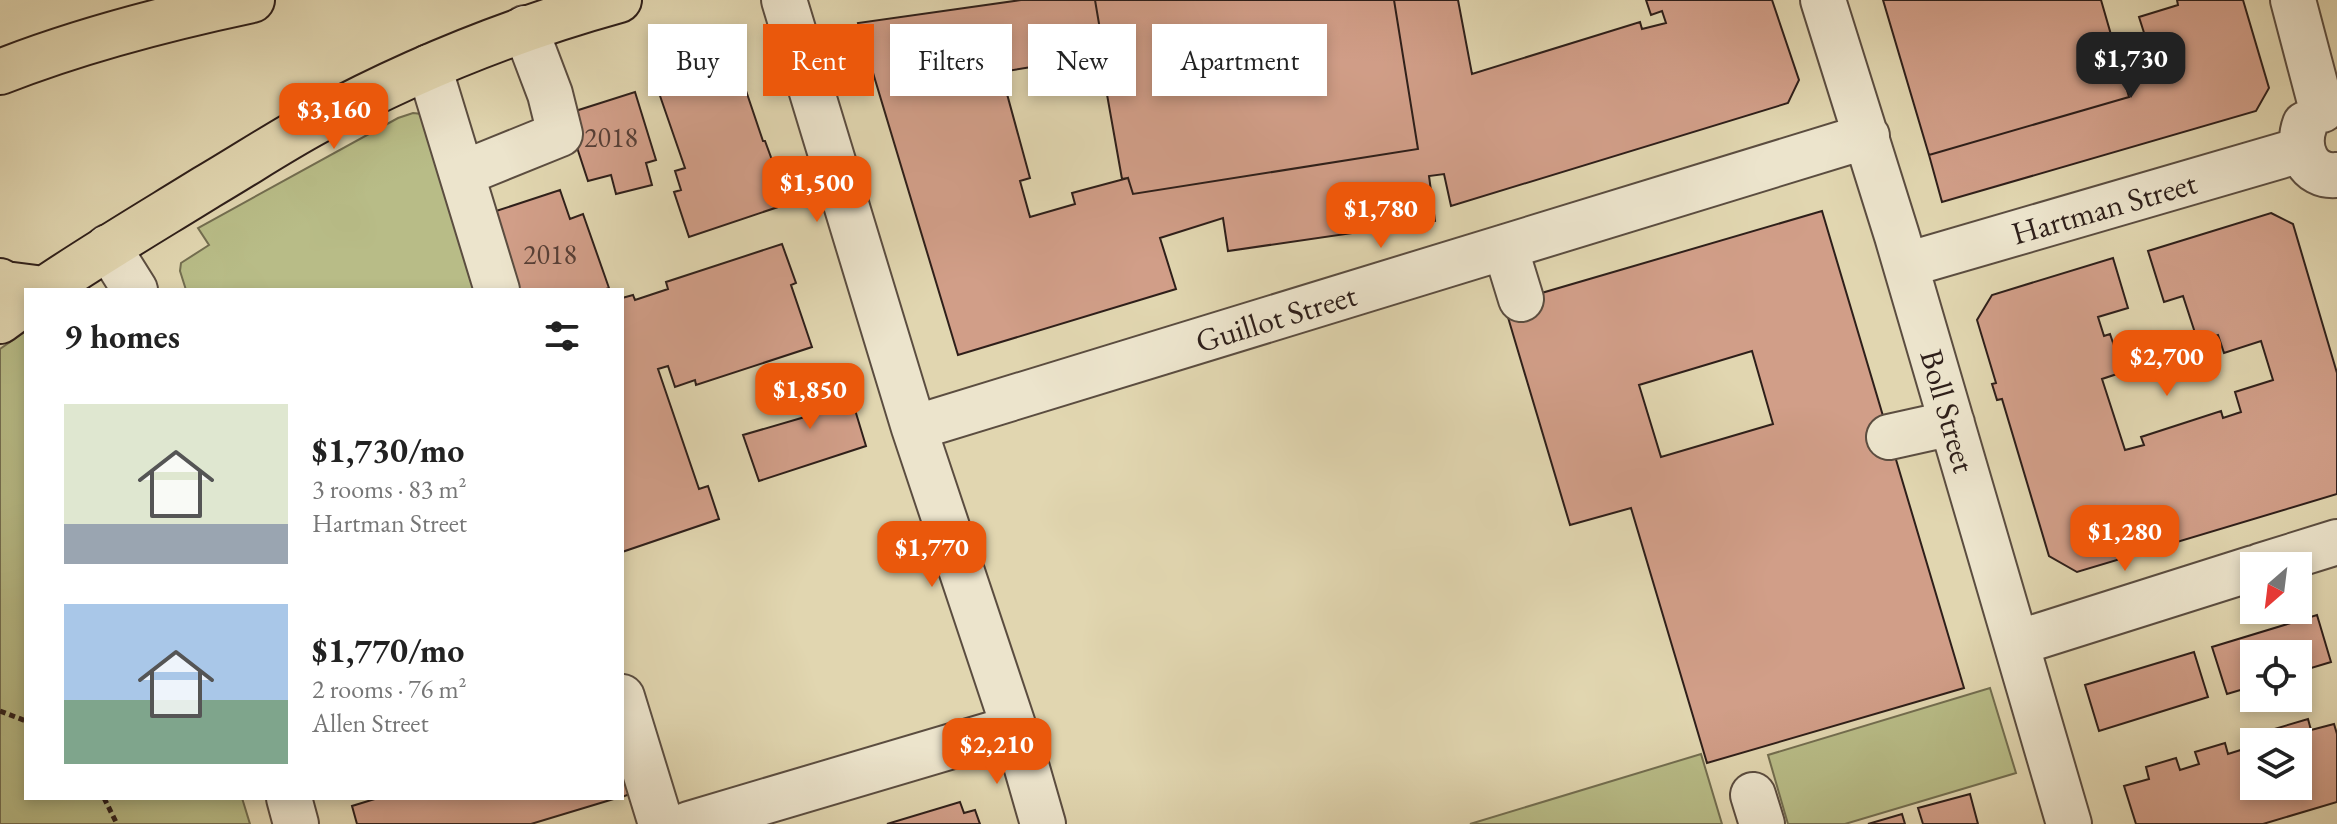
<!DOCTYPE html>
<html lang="en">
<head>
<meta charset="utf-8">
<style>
  body { margin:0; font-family:"EB Garamond",serif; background:#f2f2f2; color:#222; height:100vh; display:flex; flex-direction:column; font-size:30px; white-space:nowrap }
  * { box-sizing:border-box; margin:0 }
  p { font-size:26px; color:#767676 }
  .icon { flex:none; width:44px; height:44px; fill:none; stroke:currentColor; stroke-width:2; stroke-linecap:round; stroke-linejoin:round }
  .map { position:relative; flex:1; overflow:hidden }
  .side { position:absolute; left:24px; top:288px; width:600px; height:512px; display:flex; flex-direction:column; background:#fff; border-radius:0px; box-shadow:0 4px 12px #0003 }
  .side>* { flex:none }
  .hud { position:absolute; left:648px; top:24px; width:760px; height:72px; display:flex; gap:16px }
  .needle { width:52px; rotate:208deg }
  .controls { position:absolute; left:2240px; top:552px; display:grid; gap:16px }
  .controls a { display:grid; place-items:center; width:72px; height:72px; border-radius:0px; background:#fff; box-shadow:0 4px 12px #0003; font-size:40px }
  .price { position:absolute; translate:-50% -68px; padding:0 18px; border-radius:16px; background:#ea580c; color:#fff; font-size:26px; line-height:52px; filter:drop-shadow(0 2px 4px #0008) }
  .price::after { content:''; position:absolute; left:50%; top:48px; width:24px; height:18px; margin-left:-12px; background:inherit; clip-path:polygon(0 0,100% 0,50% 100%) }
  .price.active { background:#222; color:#fff }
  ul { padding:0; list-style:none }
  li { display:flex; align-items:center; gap:24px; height:200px; padding:0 40px }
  li span { display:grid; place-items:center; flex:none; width:224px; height:160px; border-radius:0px; color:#555 }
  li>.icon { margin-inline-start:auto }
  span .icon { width:96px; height:96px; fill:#fffc; stroke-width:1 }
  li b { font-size:34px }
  h2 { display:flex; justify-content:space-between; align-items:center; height:96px; padding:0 40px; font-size:34px }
  .pill { padding:0 28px; border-radius:0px; background:#fff; box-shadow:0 4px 12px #0003; font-size:28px; line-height:72px }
  .pill.active { background:#ea580c; color:#fff }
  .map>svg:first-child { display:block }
</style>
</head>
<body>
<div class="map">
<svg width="2337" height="824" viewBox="0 0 2337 824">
  <rect width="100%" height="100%" fill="#e1d6b0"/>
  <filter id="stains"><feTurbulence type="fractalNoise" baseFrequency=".0025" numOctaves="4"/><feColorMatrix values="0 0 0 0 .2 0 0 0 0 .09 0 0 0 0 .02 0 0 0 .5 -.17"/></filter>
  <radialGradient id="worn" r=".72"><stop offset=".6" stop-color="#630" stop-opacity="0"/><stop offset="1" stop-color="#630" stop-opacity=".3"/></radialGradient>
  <path fill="#b8bc87" stroke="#736e50" stroke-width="2" d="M413,113L422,114L488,290H186L180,271L181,263L209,245L198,228L398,118Z
    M26,331V798H242L250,824H0V349Z
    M1990,688L2016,773L1845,824H1788L1768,755Z
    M1701,754L1722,824H1470Z"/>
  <path fill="#d19e88" stroke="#2e1f1a" stroke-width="2" fill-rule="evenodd" d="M1021,0H1095L1107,71L1077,76L1075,60L1001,72L1030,178L1020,181L1030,217L1075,204L1072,193L1128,178L1133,194L1418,149L1394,0H1458L1472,74L1640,22L1642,29L1666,23L1662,11L1651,15L1646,0H1772L1799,80L1788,103L1451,206L1444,174L1429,176L1435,221L1228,251L1223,218L1160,238L1176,289L958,355L858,23Z
    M1095,0H1394L1418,149L1133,194L1128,178L1122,179L1103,72L1107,71Z
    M1883,0H2101L2129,97L1929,155Z
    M2177,0H2243L2269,88L2256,111L1942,202L1929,155L2129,97L2115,48L2146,39L2139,17L2178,5Z
    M738,67L763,141H765L776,171L767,174L778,207L689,237L674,192L681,190L675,171L685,168L659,93Z
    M635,92L656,160L646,163L652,185L616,194L611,175L588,181L566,114Z
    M560,190L570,219L583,214L609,288L603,290H516L490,213Z
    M1822,211L1964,688L1707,763L1631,508L1570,525L1504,304ZM1752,351L1773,424L1661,457L1639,385Z
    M2271,213L2293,224L2337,373V494L2077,572L2049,556L2002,399L1997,400L1992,384L1996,383L1977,320L1992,295L2113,258L2128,308L2098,317L2104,336L2110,334L2123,372L2102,379L2125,450L2144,445L2141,437L2221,411L2223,418L2241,412L2235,392L2273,380L2261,341L2224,353L2218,335L2198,342L2183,296L2164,302L2148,251Z
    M782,244L796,283L791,285L812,347L696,385L695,380L675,387L668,366L658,369L699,489L708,486L719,519L622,552V298L633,295L635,300L668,289L666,282Z
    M842,367L866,446L759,481L743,435L815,414L804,380Z
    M2317,615L2331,662L2298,672V654H2254V686L2227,694L2212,647Z
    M2194,652L2208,697L2099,731L2085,685Z
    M2308,719L2311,730L2334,724L2337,734V802L2263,824H2136L2124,786L2149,779L2146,767L2176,758L2180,770L2199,764L2195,752L2225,743L2228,754L2247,748L2244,738ZM2254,742H2298V786H2254Z
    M622,769L630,794L622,797Z
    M1970,794L1978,824H1923L1918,808Z
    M378,798H617L531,824H357L352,806Z
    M960,802L964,813L975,810L980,824H887Z
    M1902,814L1905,824H1868Z"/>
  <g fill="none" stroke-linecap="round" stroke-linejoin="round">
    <defs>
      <path id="minor" d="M784,0L914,428L1024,758L1043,824
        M1823,0L1897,236L2069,824
        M2293,0L2322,110
        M429,67L497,290
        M2305,124C2296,148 2307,178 2337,175
        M461,172L481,166L560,134L550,94L525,28
        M108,247L135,290
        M1505,247L1521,299
        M1906,265L2301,150
        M914,428L1867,136
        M1889,437L1952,423
        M2260,566L2337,542
        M2017,643L2254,568
        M622,697L661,824
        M1753,795L1762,824
        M289,798L296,824
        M689,824L1013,728"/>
      <path id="major" d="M0,281L5,284L44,289
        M43,290C96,254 152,221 207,187C243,166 279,142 316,122C412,70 514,29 619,0
        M0,321L26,302"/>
      <path id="highway" d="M0,72C81,40 167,18 252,0"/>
    </defs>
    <use href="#minor" stroke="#5b4d40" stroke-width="48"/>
    <use href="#major" stroke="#2e1f1a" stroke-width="48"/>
    <use href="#highway" stroke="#2e1f1a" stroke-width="48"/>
    <path stroke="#2e1f1a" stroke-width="5" stroke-dasharray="6 4" stroke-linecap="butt" d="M0,711L26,721
      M104,798L117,824"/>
    <use href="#minor" stroke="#ece4cc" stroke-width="44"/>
    <use href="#major" stroke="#e1d6b0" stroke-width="44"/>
    <use href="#highway" stroke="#e1d6b0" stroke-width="44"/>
  </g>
  <g text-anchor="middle" stroke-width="8" stroke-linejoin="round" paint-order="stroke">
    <g font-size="28" fill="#573f36">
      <text x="611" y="147">2018</text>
      <text x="550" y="264">2018</text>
    </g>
    <g font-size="32" fill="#2e1f1a" stroke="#ece4cc">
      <text transform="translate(2104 208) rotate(-16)" y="11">Hartman Street</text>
      <text transform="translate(1276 318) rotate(-17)" y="11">Guillot Street</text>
      <text transform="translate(1948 411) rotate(74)" y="11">Boll Street</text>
    </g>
  </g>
  <rect width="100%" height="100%" filter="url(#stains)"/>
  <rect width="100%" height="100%" fill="url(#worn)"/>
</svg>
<div class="controls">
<a><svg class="needle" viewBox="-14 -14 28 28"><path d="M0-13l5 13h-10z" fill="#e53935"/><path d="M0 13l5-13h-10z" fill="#767676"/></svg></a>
<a><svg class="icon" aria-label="locate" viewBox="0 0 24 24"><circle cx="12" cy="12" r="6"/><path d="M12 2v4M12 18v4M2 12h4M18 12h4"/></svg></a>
<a><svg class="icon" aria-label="layers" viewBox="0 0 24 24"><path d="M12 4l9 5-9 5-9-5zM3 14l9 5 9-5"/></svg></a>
</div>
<b class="price active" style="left:2131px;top:100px">$1,730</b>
<b class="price" style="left:334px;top:151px">$3,160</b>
<b class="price" style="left:817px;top:224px">$1,500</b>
<b class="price" style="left:1381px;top:250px">$1,780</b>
<b class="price" style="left:2167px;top:398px">$2,700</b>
<b class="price" style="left:810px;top:431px">$1,850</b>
<b class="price" style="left:2125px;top:573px">$1,280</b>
<b class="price" style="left:932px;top:589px">$1,770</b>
<b class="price" style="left:997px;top:786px">$2,210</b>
<div class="hud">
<a class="pill">Buy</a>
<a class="pill active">Rent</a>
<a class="pill">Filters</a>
<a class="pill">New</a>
<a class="pill">Apartment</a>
</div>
<section class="side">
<h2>9 homes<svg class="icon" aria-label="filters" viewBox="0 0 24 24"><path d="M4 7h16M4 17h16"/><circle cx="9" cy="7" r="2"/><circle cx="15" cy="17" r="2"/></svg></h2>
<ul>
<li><span style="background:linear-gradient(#dfe7d0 75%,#9aa5b1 0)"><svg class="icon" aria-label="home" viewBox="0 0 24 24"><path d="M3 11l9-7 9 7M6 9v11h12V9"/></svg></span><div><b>$1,730/mo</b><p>3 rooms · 83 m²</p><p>Hartman Street</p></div></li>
<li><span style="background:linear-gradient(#a9c7e8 60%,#7fa58c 0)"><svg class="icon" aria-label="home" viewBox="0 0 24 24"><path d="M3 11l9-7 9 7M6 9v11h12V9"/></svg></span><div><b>$1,770/mo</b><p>2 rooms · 76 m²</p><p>Allen Street</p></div></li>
</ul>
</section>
</div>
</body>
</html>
